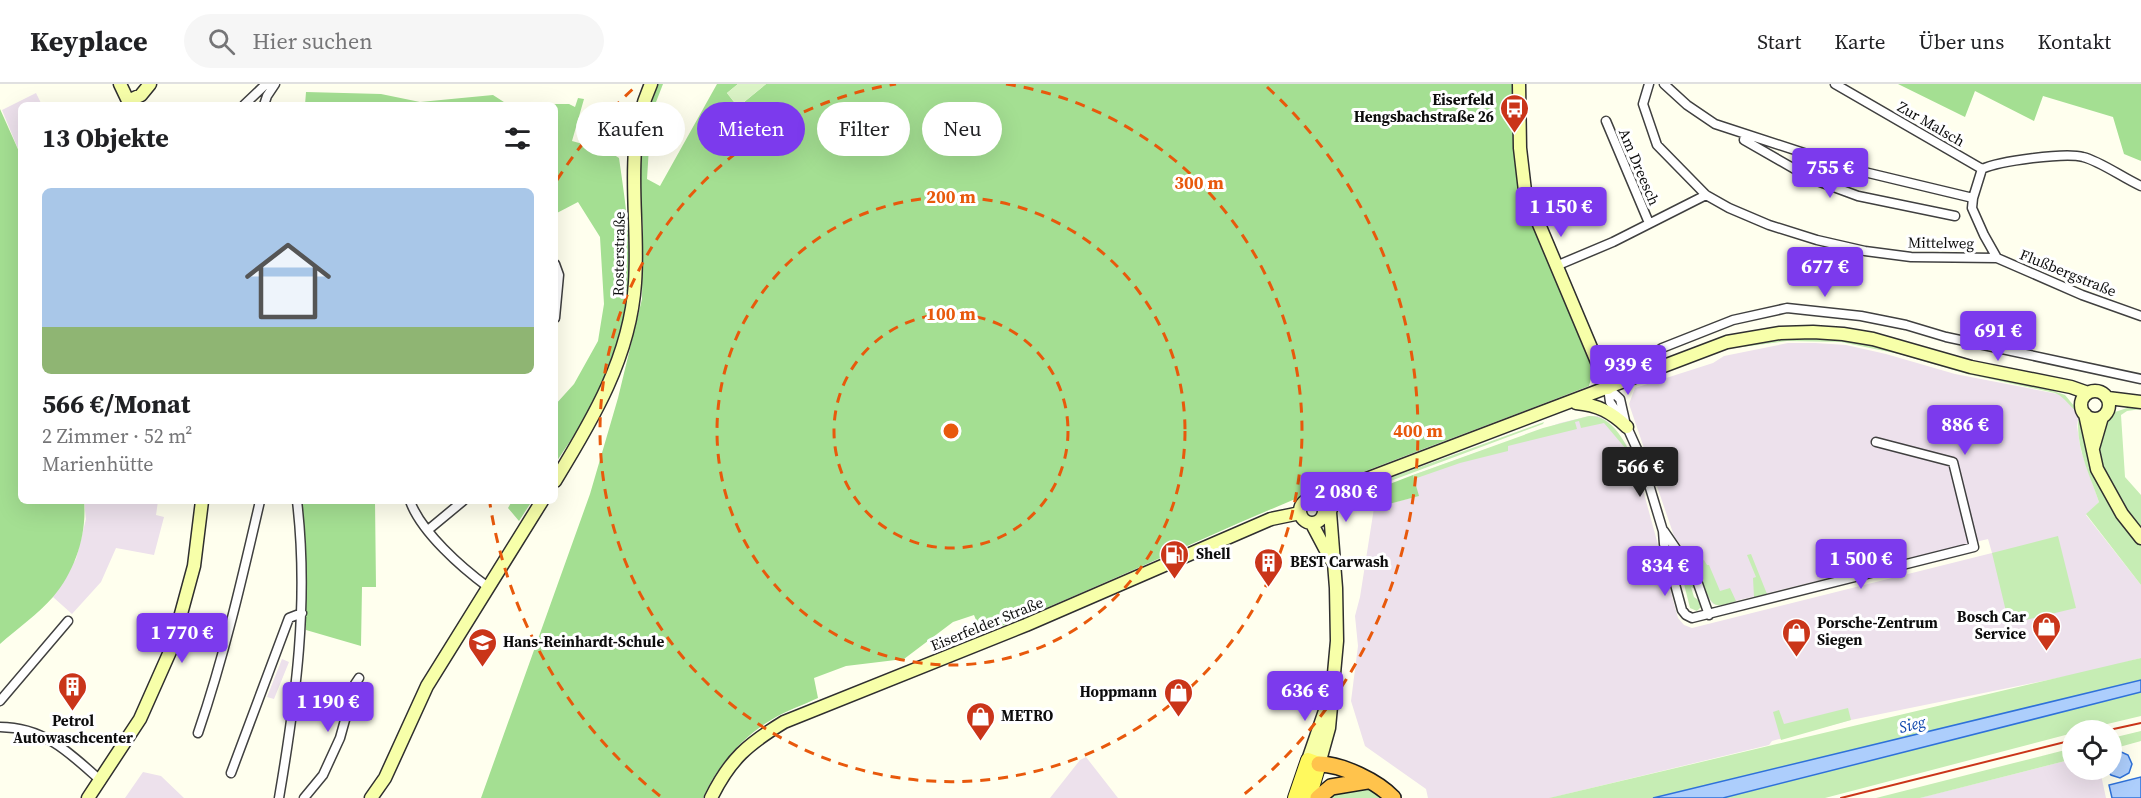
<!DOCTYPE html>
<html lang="de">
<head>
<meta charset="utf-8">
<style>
  body { margin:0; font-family:"Source Serif 4",serif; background:#f6f6f6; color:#202124; height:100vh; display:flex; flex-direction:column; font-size:22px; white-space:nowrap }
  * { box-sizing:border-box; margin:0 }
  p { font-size:20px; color:#757577 }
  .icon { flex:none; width:33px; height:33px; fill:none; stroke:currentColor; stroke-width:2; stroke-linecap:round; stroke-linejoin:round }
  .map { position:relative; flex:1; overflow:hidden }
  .sheet { position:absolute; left:18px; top:18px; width:540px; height:402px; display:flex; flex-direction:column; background:#fff; border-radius:9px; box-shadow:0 6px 24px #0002 }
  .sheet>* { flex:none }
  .banner { position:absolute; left:576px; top:18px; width:570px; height:54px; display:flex; gap:12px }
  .tools { position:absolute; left:2062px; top:636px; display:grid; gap:12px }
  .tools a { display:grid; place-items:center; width:60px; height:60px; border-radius:50%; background:#fff; box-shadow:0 6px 24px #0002; font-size:30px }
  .price { position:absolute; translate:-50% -51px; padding:0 14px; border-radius:6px; background:#7c3aed; color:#fff; font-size:20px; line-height:39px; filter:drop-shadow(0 2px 3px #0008) }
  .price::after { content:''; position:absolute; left:50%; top:36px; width:18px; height:14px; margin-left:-9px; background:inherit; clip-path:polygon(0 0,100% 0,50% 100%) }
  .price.active { background:#222; color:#fff }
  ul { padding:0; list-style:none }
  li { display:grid; align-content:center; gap:12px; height:318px; padding:0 24px }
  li+li { border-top:2px solid #e0e0e0 }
  li span { display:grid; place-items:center; height:186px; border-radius:9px; color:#555 }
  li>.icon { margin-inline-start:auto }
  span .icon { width:108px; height:108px; fill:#fffc; stroke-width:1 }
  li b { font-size:26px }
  h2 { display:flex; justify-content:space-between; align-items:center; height:72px; padding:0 24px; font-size:26px }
  .pill { padding:0 21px; border-radius:27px; background:#fff; box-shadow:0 6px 24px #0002; font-size:21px; line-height:54px }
  .pill.active { background:#7c3aed; color:#fff }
  header { display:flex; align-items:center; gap:36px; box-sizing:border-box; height:84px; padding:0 30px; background:#fff; border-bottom:2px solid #e0e0e0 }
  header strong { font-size:28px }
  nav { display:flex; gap:33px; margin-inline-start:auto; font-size:21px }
  .search { width:420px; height:54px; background:#f6f6f6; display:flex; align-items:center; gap:15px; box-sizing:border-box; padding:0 21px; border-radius:33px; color:#757577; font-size:22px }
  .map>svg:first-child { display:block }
</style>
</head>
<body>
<header>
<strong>Keyplace</strong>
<div class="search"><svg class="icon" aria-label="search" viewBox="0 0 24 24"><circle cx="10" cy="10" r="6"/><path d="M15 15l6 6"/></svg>Hier suchen</div>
<nav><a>Start</a><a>Karte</a><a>Über uns</a><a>Kontakt</a></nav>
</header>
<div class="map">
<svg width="2141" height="714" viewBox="0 0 2141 714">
  <rect width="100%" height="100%" fill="#ffe"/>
  <path fill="#ede1ec" d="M36,9L42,21H21V72L2,26Z
    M1788,259H1815L1846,261L1886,270L1955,290L2063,311L2079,329L2077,342L2081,367L2099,418L2086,431L2141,501V574L2092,587L1851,636L1772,657L1769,661L1550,714H1428L1426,705L1365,662L1351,617L1358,562L1355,532L1360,513L1374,424L1418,412L1413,391L1560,339L1589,332H1598L1608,338L1626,360L1637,384L1678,534L1684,541L1692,544L1992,469L1988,455L1719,521L1713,520L1709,515L1697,484L1674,452L1629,320L1635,304L1713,279L1724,272Z
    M84,417H158L156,431L164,433L154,471L116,464L101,498L72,530L53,513L76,475L86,435Z
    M282,575L289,578L274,615L267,613Z
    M1086,673L1118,714H1050L1080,676Z
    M2073,675V686H2100L2106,714H1919Z
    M143,688L161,692L184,714H125Z"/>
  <path fill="#c6edb4" d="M1807,254L1844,256L1870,260L2045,304L2065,311L2079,328C2068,323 2067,314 2055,309L1967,290L1899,270L1841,258L1787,257L1735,264L1770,257Z
    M2130,323L2141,325L2127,327L2121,331L2125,393L2141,411V501L2086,430L2099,418C2089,389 2074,360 2079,329L2094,342L2115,328Z
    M1589,332C1611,331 1623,355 1632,372L1629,375L1626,365L1604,339L1581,344L1579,337L1575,338L1577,345L1508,362V367L1460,379L1414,395L1413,391L1543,344Z
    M1544,338L1543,340L1345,414L1362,404Z
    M2058,452L2076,524L2009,540L1992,469Z
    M1667,458L1683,479V483L1693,499L1696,500L1697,506L1691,503L1694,513L1701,518V523L1697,527L1690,524L1684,500L1677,496L1674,487L1681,491L1678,480L1671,476Z
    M1751,470L1767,510L1754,513L1753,494L1756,493L1747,471Z
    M1704,476L1707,481H1709L1720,507L1730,504L1736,517C1731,519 1723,522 1717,521C1707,520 1701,489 1694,480Z
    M2141,574V596L1653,714H1549Z
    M2141,608V632L2082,646H2073V649L1825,714H1723Z
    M1848,624L1851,636L1781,656L1773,628L1779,626L1784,640Z
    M2141,647V657L2112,665V654Z
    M2073,664V675L1920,714H1876Z
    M1359,702L1375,708L1383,714H1324L1327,711Z"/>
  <path fill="#a4df92" d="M658,0H663L651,31L647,95L660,102L717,0H738L727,9L738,23L766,0H1513L1515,78L1523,118L1593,287L1589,302C1499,337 1407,370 1317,406C1204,452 1095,506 982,550L974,531L953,538L904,575L846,582L814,594L818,614C803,621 785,627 771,636C742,653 716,683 703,714H481L590,410L618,314L642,215L643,147L640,97L643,53L647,31Z
    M1898,0H2141V77L2124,70L2113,33L2043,12L2034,37L1975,7L1965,33Z
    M306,8L381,10L420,18L493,11L507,20H569L575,23L578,14L584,15L572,57L608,67L619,74C630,150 638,206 611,281C599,316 575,349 555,380V321L574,300L598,257L604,220L600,153L578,118L555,130V21H305Z
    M0,25L21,72V417H84C87,451 75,487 53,513C38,530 17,545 0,560Z
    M1413,391L1419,412L1374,424L1341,427L1348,416Z
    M299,417H375L376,503H362L361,562L306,546Z
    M512,417H532L519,437L508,424Z"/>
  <path fill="#dbf4c6" d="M738,0H766L738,23L727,9Z"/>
  <path fill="#adcefc" stroke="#2e71d9" stroke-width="1.5" d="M2141,596V608L1723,714H1653Z
    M2119,667L2128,671L2132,680L2129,689L2120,694L2111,691L2107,686H2112V669Z
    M2141,693V714H2112L2109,701Z"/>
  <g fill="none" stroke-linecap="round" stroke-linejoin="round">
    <defs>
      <path id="street" d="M1649,0L1643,20L1657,61L1706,111L1729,124L1769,141L1817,156L1865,167L1911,173L1997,174
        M1664,0L1687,21L1715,40L1856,86L1973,114
        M1835,0L1982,85
        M244,21L266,0
        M264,21L267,12L275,0
        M1606,37L1649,139
        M1745,51L1744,56L1812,95L1858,112L1955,132
        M2141,102C2123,94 2100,77 2083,73C2066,68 1999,77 1982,85L1973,114L1972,124L1984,151L1997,174L2082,211L2141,232
        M555,180L559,191L555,234
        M1556,182L1613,158L1706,111
        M1647,289L1645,279L1647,274L1662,264L1733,236L1787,224L1861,232L1906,241L1946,253L2141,295
        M1608,304L1610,318L1627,343L1641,374L1663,447L1664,460L1682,526L1686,531L1692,534L1974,463L1953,378L1876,358
        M1608,304L1620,315L1625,337
        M410,417C421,448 462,484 488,503
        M428,446L463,417
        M1664,447L1696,494L1709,531
        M0,617L68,537
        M0,643C44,643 70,669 101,697
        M198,649C224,573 242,495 260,417
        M231,689L289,534L302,529
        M279,714C296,614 309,518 297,417
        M304,714L323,691L340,654L355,600L359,594"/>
      <path id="secondary" d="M120,0L130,21
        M1519,0L1520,64L1525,107L1608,304
        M128,17L141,11L150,0
        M2081 321a14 14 0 1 1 28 0a14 14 0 1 1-28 0Z
        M2108,314L2141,318
        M1576,319C1598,321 1611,328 1627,343
        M2085,330L2097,385L2122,430L2141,454
        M2093,364L2102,333
        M555,397C593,335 630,273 635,199C640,132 622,64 651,0
        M1300 427a12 12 0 1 1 24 0a12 12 0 1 1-24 0Z
        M1321,419L1335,409L1361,397L1727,258L1780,249L1813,248L1843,250L1873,255L1971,283L2071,303L2088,309
        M1312,440L1331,476
        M1308,676L1327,621
        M1319,680L1329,644L1337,557L1336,504L1330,428L1332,422L1346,408
        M88,714L140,635L172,563L194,482L202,417
        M371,714L385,694L427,602L542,417
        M711,714C730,675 748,660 784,638L1026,541L1271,435L1300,429"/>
      <path id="primary" d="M1295,714L1308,676L1319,680L1309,714"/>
      <path id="highway" d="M1319,680C1342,680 1378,698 1393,714
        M1318,714L1331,703L1367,697"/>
    </defs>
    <use href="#street" stroke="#404040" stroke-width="11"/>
    <use href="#secondary" stroke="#2f2f2f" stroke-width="15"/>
    <use href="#primary" stroke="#1e1e1e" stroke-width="16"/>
    <use href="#highway" stroke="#1e1e1e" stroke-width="18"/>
    <use href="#street" stroke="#fff" stroke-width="8"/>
    <use href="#secondary" stroke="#f7ffa9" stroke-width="12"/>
    <use href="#primary" stroke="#fff95e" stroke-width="14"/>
    <use href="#highway" stroke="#ffc34c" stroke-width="15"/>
    <path stroke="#ca3519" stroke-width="2" d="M2109,646L2141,639
      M1841,714L2073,656"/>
  </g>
  <g fill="none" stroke="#e8590c" stroke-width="3" stroke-dasharray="10 8">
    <circle cx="951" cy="347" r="117"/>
    <circle cx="951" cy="347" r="234"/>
    <path d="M1006 0A351 351 0 1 1 896 0"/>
    <path d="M660 712A467 467 0 0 1 490 420M557 96A467 467 0 0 1 635 3M1267 3A467 467 0 0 1 1242 712"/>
  </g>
  <defs>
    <symbol id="bus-pin" viewBox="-11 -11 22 30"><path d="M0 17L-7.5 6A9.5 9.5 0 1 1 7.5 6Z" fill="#ca3519" stroke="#fff"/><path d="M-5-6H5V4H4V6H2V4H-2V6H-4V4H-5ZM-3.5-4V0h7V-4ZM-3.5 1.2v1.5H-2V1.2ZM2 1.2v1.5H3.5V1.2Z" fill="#fff"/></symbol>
    <symbol id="fuel-pin" viewBox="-11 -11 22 30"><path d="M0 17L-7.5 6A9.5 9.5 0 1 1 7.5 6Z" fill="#ca3519" stroke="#fff"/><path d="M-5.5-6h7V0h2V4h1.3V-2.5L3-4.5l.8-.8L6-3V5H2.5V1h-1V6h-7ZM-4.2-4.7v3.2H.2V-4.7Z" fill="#fff"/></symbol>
    <symbol id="building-pin" viewBox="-11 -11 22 30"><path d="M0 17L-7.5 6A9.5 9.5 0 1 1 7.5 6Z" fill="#ca3519" stroke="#fff"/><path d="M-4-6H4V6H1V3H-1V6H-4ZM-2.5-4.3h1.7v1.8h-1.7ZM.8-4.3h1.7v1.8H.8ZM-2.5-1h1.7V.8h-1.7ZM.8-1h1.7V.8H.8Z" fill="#fff"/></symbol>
    <symbol id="shop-pin" viewBox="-11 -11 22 30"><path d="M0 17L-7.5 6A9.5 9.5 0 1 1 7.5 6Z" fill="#ca3519" stroke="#fff"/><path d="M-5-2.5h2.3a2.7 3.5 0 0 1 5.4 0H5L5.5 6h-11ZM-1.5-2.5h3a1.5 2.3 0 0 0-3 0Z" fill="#fff"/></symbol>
    <symbol id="school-pin" viewBox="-11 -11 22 30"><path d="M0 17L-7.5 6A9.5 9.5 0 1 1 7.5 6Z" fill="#ca3519" stroke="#fff"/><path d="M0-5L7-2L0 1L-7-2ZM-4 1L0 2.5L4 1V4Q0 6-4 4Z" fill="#fff"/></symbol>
  </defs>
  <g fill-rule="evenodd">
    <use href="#bus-pin" x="1498" y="8" width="33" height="45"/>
    <use href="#fuel-pin" x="1158" y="454" width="33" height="45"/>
    <use href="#building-pin" x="1252" y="462" width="33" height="45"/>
    <use href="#shop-pin" x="2030" y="526" width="33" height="45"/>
    <use href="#shop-pin" x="1780" y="532" width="33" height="45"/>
    <use href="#school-pin" x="466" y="542" width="33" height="45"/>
    <use href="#building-pin" x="56" y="586" width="33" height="45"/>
    <use href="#shop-pin" x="1162" y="592" width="33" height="45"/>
    <use href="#shop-pin" x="964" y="616" width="33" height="45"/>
  </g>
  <g text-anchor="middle" stroke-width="6" stroke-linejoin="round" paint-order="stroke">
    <g font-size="15" font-weight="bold" fill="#0d0d0d" stroke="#fff" text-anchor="start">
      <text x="1494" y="21" text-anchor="end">Eiserfeld<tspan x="1494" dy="17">Hengsbachstraße 26</tspan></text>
      <text x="1196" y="475">Shell</text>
      <text x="1290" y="483">BEST Carwash</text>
      <text x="2026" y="538" text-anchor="end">Bosch Car<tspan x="2026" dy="17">Service</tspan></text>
      <text x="1817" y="544">Porsche-Zentrum<tspan x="1817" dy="17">Siegen</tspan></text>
      <text x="503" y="563">Hans-Reinhardt-Schule</text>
      <text x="1157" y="613" text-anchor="end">Hoppmann</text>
      <text x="1001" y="637">METRO</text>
      <text x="73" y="642" text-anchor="middle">Petrol<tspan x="73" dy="17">Autowaschcenter</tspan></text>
    </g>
    <g font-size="15" fill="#0d0d0d" stroke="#fff">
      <text transform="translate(1931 40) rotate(30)" y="5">Zur Malsch</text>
      <text transform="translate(1639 83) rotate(67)" y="5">Am Dreesch</text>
      <text transform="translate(1941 159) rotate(1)" y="5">Mittelweg</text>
      <text transform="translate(619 170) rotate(-89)" y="5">Rosterstraße</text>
      <text transform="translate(2068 189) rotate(22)" y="5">Flußbergstraße</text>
      <text transform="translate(987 540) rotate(-22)" y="5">Eiserfelder Straße</text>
    </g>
    <g font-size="16" font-style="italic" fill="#0b44ab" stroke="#fff">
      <text transform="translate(1912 640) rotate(-14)" y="6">Sieg</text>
    </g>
  </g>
  <circle cx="951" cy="347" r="9" fill="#e8590c" stroke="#fff" stroke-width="3"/>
  <g font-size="18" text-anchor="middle" font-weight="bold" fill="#e8590c" stroke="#fff" stroke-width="6" stroke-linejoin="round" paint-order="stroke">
    <text x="1199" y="105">300 m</text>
    <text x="951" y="119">200 m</text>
    <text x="951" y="236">100 m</text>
    <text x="1418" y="353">400 m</text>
  </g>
</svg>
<div class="tools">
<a><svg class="icon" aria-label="locate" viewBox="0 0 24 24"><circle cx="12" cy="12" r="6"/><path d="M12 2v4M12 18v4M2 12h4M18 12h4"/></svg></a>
</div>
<b class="price" style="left:1830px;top:115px">755 €</b>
<b class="price" style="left:1561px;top:154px">1 150 €</b>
<b class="price" style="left:1825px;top:214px">677 €</b>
<b class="price" style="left:1998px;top:278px">691 €</b>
<b class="price" style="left:1628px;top:312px">939 €</b>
<b class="price" style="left:1965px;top:372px">886 €</b>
<b class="price active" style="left:1640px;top:414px">566 €</b>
<b class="price" style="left:1346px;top:439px">2 080 €</b>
<b class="price" style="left:1861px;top:506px">1 500 €</b>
<b class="price" style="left:1665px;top:513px">834 €</b>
<b class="price" style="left:182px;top:580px">1 770 €</b>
<b class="price" style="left:1305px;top:638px">636 €</b>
<b class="price" style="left:328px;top:649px">1 190 €</b>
<div class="banner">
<a class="pill">Kaufen</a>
<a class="pill active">Mieten</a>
<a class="pill">Filter</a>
<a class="pill">Neu</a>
</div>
<section class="sheet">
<h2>13 Objekte<svg class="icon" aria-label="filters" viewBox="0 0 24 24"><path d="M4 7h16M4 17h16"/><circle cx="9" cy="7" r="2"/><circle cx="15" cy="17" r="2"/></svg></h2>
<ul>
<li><span style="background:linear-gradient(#a9c7e8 75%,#8fb573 0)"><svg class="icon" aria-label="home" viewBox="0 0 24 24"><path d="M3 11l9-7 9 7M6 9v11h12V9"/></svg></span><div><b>566 €/Monat</b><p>2 Zimmer · 52 m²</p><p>Marienhütte</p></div></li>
</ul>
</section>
</div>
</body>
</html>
